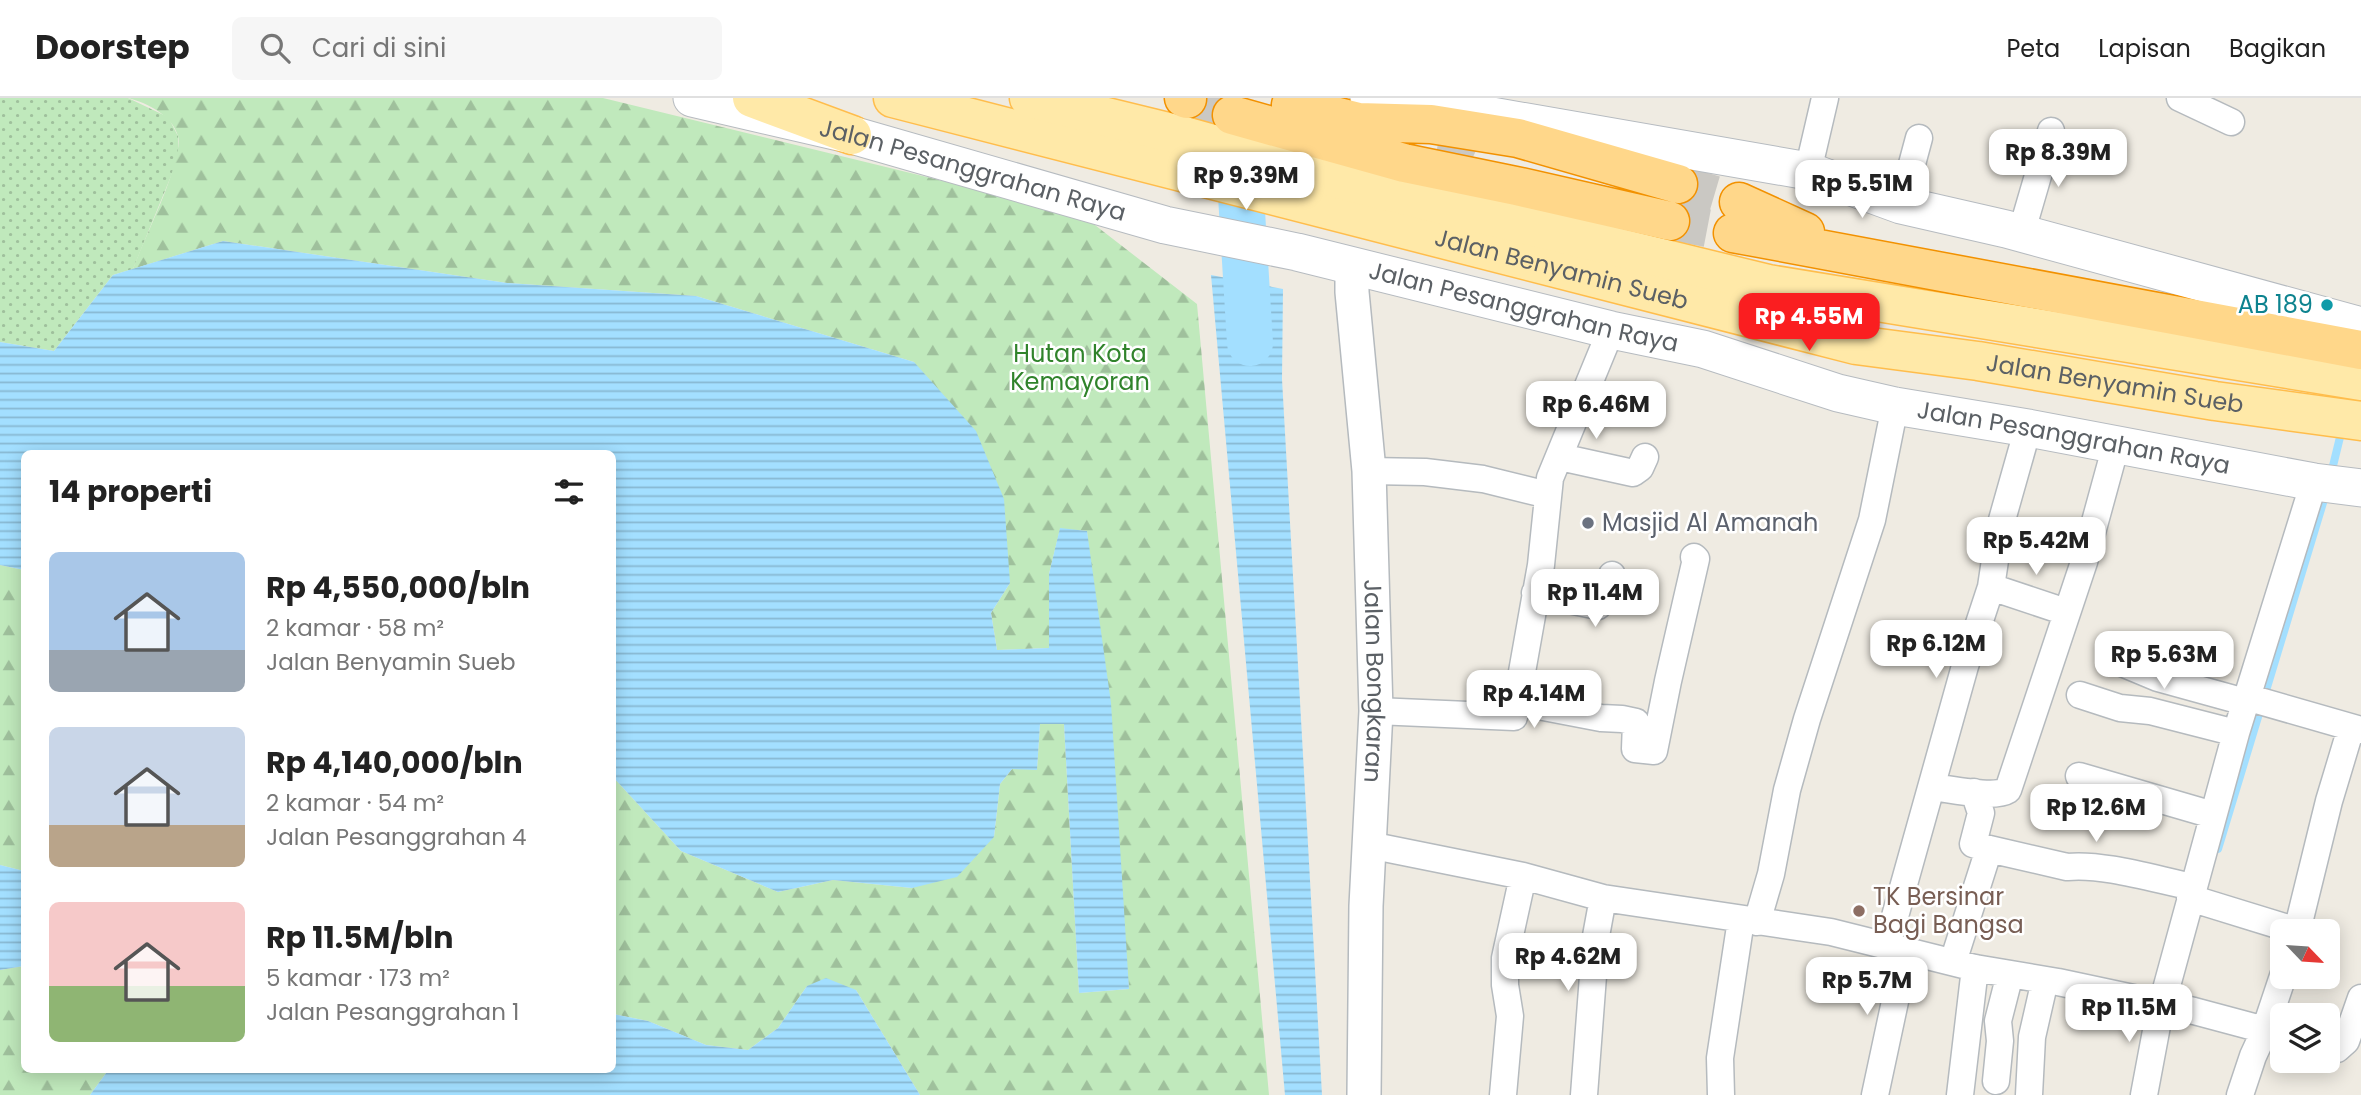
<!DOCTYPE html>
<html lang="id">
<head>
<meta charset="utf-8">
<style>
  body { margin:0; font-family:Poppins,sans-serif; background:#f6f6f6; color:#222; height:100vh; display:flex; flex-direction:column; font-size:26px; white-space:nowrap }
  * { box-sizing:border-box; margin:0 }
  p { font-size:23px; color:#767676 }
  .icon { flex:none; width:38px; height:38px; fill:none; stroke:currentColor; stroke-width:2; stroke-linecap:round; stroke-linejoin:round }
  .map { position:relative; flex:1; overflow:hidden }
  .details { position:absolute; left:21px; top:352px; width:595px; height:623px; display:flex; flex-direction:column; background:#fff; border-radius:10px; box-shadow:0 4px 18px #0003 }
  .details>* { flex:none }
  .needle { width:46px; rotate:115deg }
  .fabs { position:absolute; left:2270px; top:821px; display:grid; gap:14px }
  .fabs a { display:grid; place-items:center; width:70px; height:70px; border-radius:10px; background:#fff; box-shadow:0 4px 18px #0003; font-size:35px }
  .price { position:absolute; translate:-50% -60px; padding:0 16px; border-radius:14px; background:#fff; color:#222; font-size:23px; line-height:46px; filter:drop-shadow(0 2px 4px #0008) }
  .price::after { content:''; position:absolute; left:50%; top:42px; width:21px; height:16px; margin-left:-10px; background:inherit; clip-path:polygon(0 0,100% 0,50% 100%) }
  .price.active { background:#fa1e20; color:#fff }
  ul { padding:0; list-style:none }
  li { display:flex; align-items:center; gap:21px; height:175px; padding:0 28px }
  li span { display:grid; place-items:center; flex:none; width:196px; height:140px; border-radius:10px; color:#555 }
  li>.icon { margin-inline-start:auto }
  span .icon { width:84px; height:84px; fill:#fffc; stroke-width:1 }
  li b { font-size:30px }
  h2 { display:flex; justify-content:space-between; align-items:center; height:84px; padding:0 28px; font-size:30px }
  header { display:flex; align-items:center; gap:42px; box-sizing:border-box; height:98px; padding:0 35px; background:#fff; border-bottom:2px solid #e0e0e0 }
  header strong { font-size:33px }
  nav { display:flex; gap:38px; margin-inline-start:auto; font-size:24px }
  .search { width:490px; height:63px; background:#f6f6f6; display:flex; align-items:center; gap:18px; box-sizing:border-box; padding:0 24px; border-radius:10px; color:#767676; font-size:26px }
  .map>svg:first-child { display:block }
</style>
</head>
<body>
<header>
<strong>Doorstep</strong>
<div class="search"><svg class="icon" aria-label="search" viewBox="0 0 24 24"><circle cx="10" cy="10" r="6"/><path d="M15 15l6 6"/></svg>Cari di sini</div>
<nav><a>Peta</a><a>Lapisan</a><a>Bagikan</a></nav>
</header>
<div class="map">
<svg width="2361" height="997" viewBox="0 0 2361 997">
  <defs>
    <pattern id="green-dots" width="8" height="8" patternUnits="userSpaceOnUse" patternTransform="scale(1.75)"><rect width="8" height="8" fill="#c0e9bc"/><path d="M2 2h.1M6 6h.1" fill="none" stroke="#9fc09c" stroke-width="1.8" stroke-linecap="round"/></pattern>
    <pattern id="forest-firs" width="22" height="20" patternUnits="userSpaceOnUse" patternTransform="scale(1.75)"><rect width="22" height="20" fill="#c0e9bc"/><path d="M5 1l3.5 6h-7zM16 11l3.5 6h-7z" fill="#9fc09c"/></pattern>
    <pattern id="water-rules" width="6" height="5" patternUnits="userSpaceOnUse" patternTransform="scale(1.75)"><rect width="6" height="5" fill="#a3dfff"/><path d="M0 2.5h6" fill="none" stroke="#88b8d2"/></pattern>
  </defs>
  <rect width="100%" height="100%" fill="#efebe2"/>
  <path fill="url(#green-dots)" d="M0,0H128L168,19L178,38V61L133,171L113,177L54,253L0,244Z"/>
  <path fill="url(#forest-firs)" d="M128,0H603L1082,117L1197,206L1269,997H920L856,892L807,888L778,930L748,952L706,947L648,923L613,916V679L681,753L778,794L833,782L912,790L994,739L1000,686L1012,671H1037L1040,626H1064L1079,895L1129,891L1087,433L1060,431L1049,476V550L997,552L991,515L1010,485L914,264L696,198L507,185L223,143L133,171C143,143 184,62 178,38C172,17 147,5 128,0Z
    M0,467L24,472V773L0,767Z
    M24,868V971H109L90,997H0V872Z"/>
  <path fill="url(#water-rules)" d="M223,143L507,185L696,198L914,264L976,333L1004,401L1010,485L991,515L997,552L1049,550V476L1060,430L1087,433L1111,605L1129,891L1079,895L1064,626H1040L1037,672L1012,671L1000,686L994,739L957,779L912,790L833,782L778,794L681,753L613,679L612,355H24V472L0,467V244L54,253L113,177Z
    M1211,177L1283,191L1282,281L1322,997H1285Z
    M0,767L24,773V868L0,872Z
    M826,880L856,892L920,997H90L109,971H612L613,916L648,923L706,947L748,952L778,930L807,888Z"/>
  <g fill="none" stroke-linecap="round" stroke-linejoin="round">
    <path stroke="#a3dfff" stroke-width="8" d="M2331,376L2342,331
      M2218,751L2326,395"/>
    <path stroke="#a3dfff" stroke-width="46" d="M1238,48L1250,245"/>
    <path stroke="#cac8c3" stroke-width="38" stroke-dasharray="38 19" stroke-linecap="butt" d="M1187,1L1232,17
      M1438,46L1470,53L1483,59
      M1678,86L1739,104
      M1670,123L1733,135"/>
    <defs>
      <path id="minor" d="M2180,0L2231,24
        M1808,73L1825,0
        M1901,107L1919,40
        M2021,136L2051,33
        M1560,359L1633,375L1640,370L1645,359
        M1369,373L1425,374L1483,381L1548,397
        M1991,489L2066,514
        M1535,495L1598,508L1612,477
        M2122,565L2158,580L2245,604
        M2080,597L2120,610L2150,613L2236,635
        M2246,599L2361,632
        M1517,604L1601,620L1622,621L1636,624L1635,651L1654,653L1668,583L1696,461L1694,459
        M1376,613L1514,619L1541,467L1550,380L1611,232
        M2079,678L2213,717
        M1932,689C1950,691 1994,701 2008,692L2084,464L2116,347
        M1369,747L1523,778L1603,800L1831,834L1975,870L2058,884L2194,913L2265,932L2283,878
        M1989,751L2067,769C2103,765 2157,782 2193,789
        M2190,800L2297,833
        M1757,824L1771,776L1787,692L1807,621L1872,422L1895,308
        M2297,833L2329,703L2351,630
        M1887,847L1965,568L1991,489L2000,429L2028,330
        M1953,864L1989,751L1973,746L1981,715L1974,694
        M2328,949L2337,951L2346,943L2361,900
        M1996,983L2000,943L1998,923L2010,876
        M1503,997L1510,918L1505,887V860L1523,778
        M1584,997L1596,838L1603,800
        M1721,997L1720,960L1741,822
        M1875,997L1906,852
        M1960,997L1975,870
        M2029,997L2032,939L2045,882
        M2144,997L2159,917L2236,635L2314,384
        M2240,997L2253,958L2265,932L2280,936"/>
      <g id="tertiary">
        <path id="s1" d="M1352,169V194L1369,373L1376,613L1366,808L1364,997"/>
      </g>
      <g id="secondary">
        <path id="s2" d="M692,0L852,37L1165,127L1297,154L1611,232L1703,251L1838,295L1895,308L2028,330L2314,384L2361,390"/>
        <path d="M1369,0L1463,13L1808,73L1901,107L2006,131L2361,228"/>
      </g>
      <g id="primary">
        <path d="M752,0L852,37"/>
        <path id="s3" d="M893,0L1856,247L1978,263L2215,303L2361,323"/>
        <path d="M1029,0L1188,39L1345,83L1768,186L2361,283"/>
      </g>
      <path id="motorway" d="M1184,0L1187,1
        M1291,7L1358,24L1431,26L1518,40L1678,86
        M1232,17L1404,65L1516,88L1670,123
        M1739,104L1805,134
        M1733,135L2361,252"/>
    </defs>
    <use href="#minor" stroke="#b5babe" stroke-width="29"/>
    <use href="#tertiary" stroke="#b5babe" stroke-width="36"/>
    <use href="#secondary" stroke="#b6bbc0" stroke-width="39"/>
    <use href="#primary" stroke="#ffbd4c" stroke-width="41"/>
    <use href="#motorway" stroke="#f29100" stroke-width="41"/>
    <use href="#minor" stroke="#fff" stroke-width="26"/>
    <use href="#tertiary" stroke="#fff" stroke-width="33"/>
    <use href="#secondary" stroke="#fff" stroke-width="37"/>
    <use href="#primary" stroke="#ffe9a8" stroke-width="38"/>
    <use href="#motorway" stroke="#ffd78a" stroke-width="38"/>
  </g>
  <circle fill="#0f9aa8" stroke="#fff" stroke-width="2.5" cx="2327" cy="207" r="7"/>
  <circle fill="#6b7280" stroke="#fff" stroke-width="2.5" cx="1588" cy="425" r="7"/>
  <circle fill="#8d6e63" stroke="#fff" stroke-width="2.5" cx="1859" cy="813" r="7"/>
  <g text-anchor="middle" stroke-width="5" stroke-linejoin="round" paint-order="stroke">
    <g font-size="24" fill="#5b6065" stroke="#fff">
      <text dy="8" stroke="none"><textPath href="#s2" startOffset="290">Jalan Pesanggrahan Raya</textPath></text>
      <text dy="8" stroke="none"><textPath href="#s3" startOffset="690">Jalan Benyamin Sueb</textPath></text>
      <text dy="8" stroke="none"><textPath href="#s2" startOffset="858">Jalan Pesanggrahan Raya</textPath></text>
      <text dy="8" stroke="none"><textPath href="#s3" startOffset="1256">Jalan Benyamin Sueb</textPath></text>
      <text dy="8" stroke="none"><textPath href="#s2" startOffset="1424">Jalan Pesanggrahan Raya</textPath></text>
      <text dy="8" stroke="none"><textPath href="#s1" startOffset="415">Jalan Bongkaran</textPath></text>
    </g>
    <g font-size="24" fill="#0d838f" stroke="#fff" text-anchor="end">
      <text x="2313" y="215">AB 189</text>
    </g>
    <g font-size="24" fill="#30832b" stroke="#fff">
      <text x="1080" y="264">Hutan Kota<tspan x="1080" dy="28">Kemayoran</tspan></text>
    </g>
    <g font-size="24" fill="#5b616d" stroke="#fff" text-anchor="start">
      <text x="1602" y="433">Masjid Al Amanah</text>
    </g>
    <g font-size="24" fill="#785e54" stroke="#fff" text-anchor="start">
      <text x="1873" y="807">TK Bersinar<tspan x="1873" dy="28">Bagi Bangsa</tspan></text>
    </g>
  </g>
</svg>
<div class="fabs">
<a><svg class="needle" viewBox="-14 -14 28 28"><path d="M0-13l5 13h-10z" fill="#e53935"/><path d="M0 13l5-13h-10z" fill="#767676"/></svg></a>
<a><svg class="icon" aria-label="layers" viewBox="0 0 24 24"><path d="M12 4l9 5-9 5-9-5zM3 14l9 5 9-5"/></svg></a>
</div>
<b class="price" style="left:2058px;top:91px">Rp 8.39M</b>
<b class="price" style="left:1246px;top:114px">Rp 9.39M</b>
<b class="price" style="left:1862px;top:122px">Rp 5.51M</b>
<b class="price active" style="left:1809px;top:255px">Rp 4.55M</b>
<b class="price" style="left:1596px;top:343px">Rp 6.46M</b>
<b class="price" style="left:2036px;top:479px">Rp 5.42M</b>
<b class="price" style="left:1595px;top:531px">Rp 11.4M</b>
<b class="price" style="left:1936px;top:582px">Rp 6.12M</b>
<b class="price" style="left:2164px;top:593px">Rp 5.63M</b>
<b class="price" style="left:1534px;top:632px">Rp 4.14M</b>
<b class="price" style="left:2096px;top:746px">Rp 12.6M</b>
<b class="price" style="left:1568px;top:895px">Rp 4.62M</b>
<b class="price" style="left:1867px;top:919px">Rp 5.7M</b>
<b class="price" style="left:2129px;top:946px">Rp 11.5M</b>
<section class="details">
<h2>14 properti<svg class="icon" aria-label="filters" viewBox="0 0 24 24"><path d="M4 7h16M4 17h16"/><circle cx="9" cy="7" r="2"/><circle cx="15" cy="17" r="2"/></svg></h2>
<ul>
<li><span style="background:linear-gradient(#a9c7e8 70%,#9aa5b1 0)"><svg class="icon" aria-label="home" viewBox="0 0 24 24"><path d="M3 11l9-7 9 7M6 9v11h12V9"/></svg></span><div><b>Rp 4,550,000/bln</b><p>2 kamar · 58 m²</p><p>Jalan Benyamin Sueb</p></div></li>
<li><span style="background:linear-gradient(#c9d6e8 70%,#b9a48a 0)"><svg class="icon" aria-label="home" viewBox="0 0 24 24"><path d="M3 11l9-7 9 7M6 9v11h12V9"/></svg></span><div><b>Rp 4,140,000/bln</b><p>2 kamar · 54 m²</p><p>Jalan Pesanggrahan 4</p></div></li>
<li><span style="background:linear-gradient(#f6c9c9 60%,#8fb573 0)"><svg class="icon" aria-label="home" viewBox="0 0 24 24"><path d="M3 11l9-7 9 7M6 9v11h12V9"/></svg></span><div><b>Rp 11.5M/bln</b><p>5 kamar · 173 m²</p><p>Jalan Pesanggrahan 1</p></div></li>
</ul>
</section>
</div>
</body>
</html>
